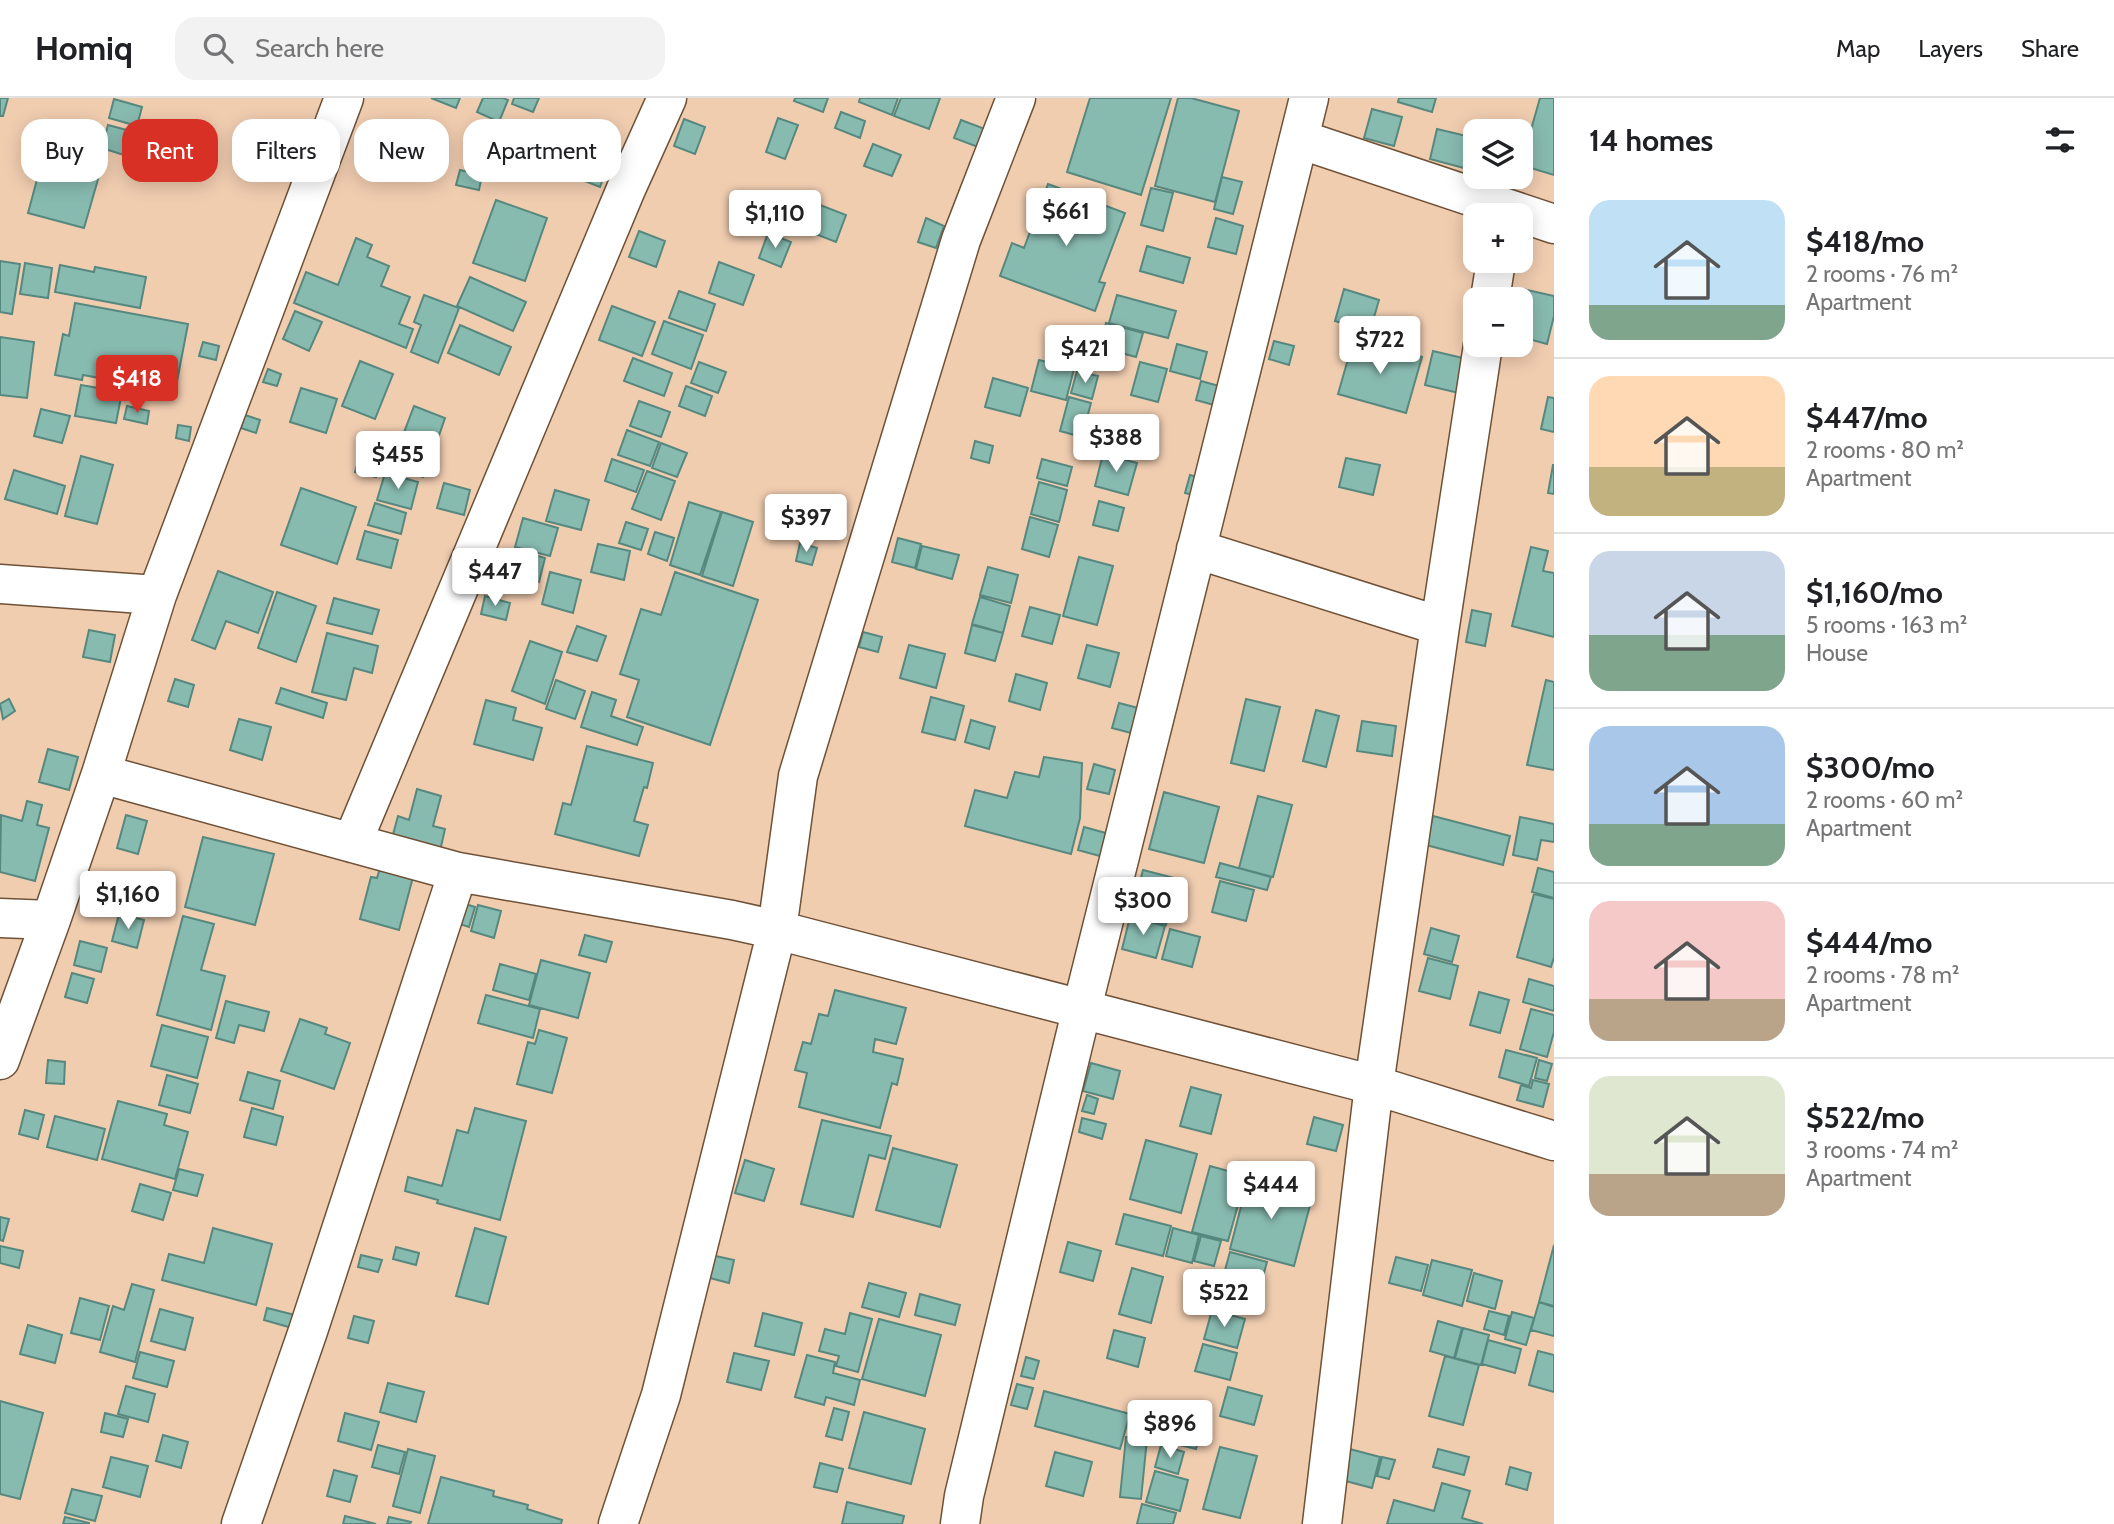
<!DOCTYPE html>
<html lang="en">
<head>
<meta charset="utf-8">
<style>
  body { margin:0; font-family:Cabin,sans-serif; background:#f2f2f2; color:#202124; height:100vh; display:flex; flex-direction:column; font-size:26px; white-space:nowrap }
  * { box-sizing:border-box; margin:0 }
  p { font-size:23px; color:#757577 }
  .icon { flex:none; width:38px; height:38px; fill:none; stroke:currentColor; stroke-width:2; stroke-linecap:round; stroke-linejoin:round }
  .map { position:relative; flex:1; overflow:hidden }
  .drawer { display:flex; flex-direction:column; background:#fff; width:560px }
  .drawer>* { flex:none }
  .guide { position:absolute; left:21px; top:21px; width:665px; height:63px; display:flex; gap:14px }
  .fabs { position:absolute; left:1463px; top:21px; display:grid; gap:14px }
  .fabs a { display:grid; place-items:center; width:70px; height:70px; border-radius:14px; background:#fff; box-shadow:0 4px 18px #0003; font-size:35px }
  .price { position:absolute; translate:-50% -60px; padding:0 16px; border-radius:7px; background:#fff; color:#222; font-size:23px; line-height:46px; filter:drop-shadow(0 2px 4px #0008) }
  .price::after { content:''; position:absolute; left:50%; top:42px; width:21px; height:16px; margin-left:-10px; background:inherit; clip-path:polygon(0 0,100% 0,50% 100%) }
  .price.selected { background:#d93025; color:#fff }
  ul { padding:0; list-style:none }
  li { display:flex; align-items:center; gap:21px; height:175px; padding:0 35px }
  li+li { border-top:2px solid #e0e0e0 }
  li span { display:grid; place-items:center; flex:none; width:196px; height:140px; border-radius:21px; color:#555 }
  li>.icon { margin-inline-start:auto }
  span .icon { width:84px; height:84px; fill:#fffc; stroke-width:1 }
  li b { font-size:30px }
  h2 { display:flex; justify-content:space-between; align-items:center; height:84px; padding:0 35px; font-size:30px }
  .pill { padding:0 24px; border-radius:21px; background:#fff; box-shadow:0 4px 18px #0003; font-size:24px; line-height:63px }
  .pill.selected { background:#d93025; color:#fff }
  header { display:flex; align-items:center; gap:42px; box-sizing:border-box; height:98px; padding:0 35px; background:#fff; border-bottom:2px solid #e0e0e0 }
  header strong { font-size:33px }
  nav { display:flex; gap:38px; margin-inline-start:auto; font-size:24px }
  .search { width:490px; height:63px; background:#f2f2f2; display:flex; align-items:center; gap:18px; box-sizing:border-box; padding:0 24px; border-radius:21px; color:#757577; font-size:26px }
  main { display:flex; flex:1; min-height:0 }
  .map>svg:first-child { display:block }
</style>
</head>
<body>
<header>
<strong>Homiq</strong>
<div class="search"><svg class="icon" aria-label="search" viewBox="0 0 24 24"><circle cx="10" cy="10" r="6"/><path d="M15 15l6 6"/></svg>Search here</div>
<nav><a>Map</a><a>Layers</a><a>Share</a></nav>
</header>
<main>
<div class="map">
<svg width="1554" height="1426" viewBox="0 0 1554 1426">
  <rect width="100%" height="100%" fill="#f1cdb0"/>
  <path fill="#88bbb0" stroke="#57887f" stroke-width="2" d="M0,0H8L3,18H0Z
    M431,0H460L456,10Z
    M483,0H503L508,2L499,24L477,14Z
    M514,0H539L533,14L512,6Z
    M795,0H828L823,14L794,3Z
    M860,0H898L892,17L859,4Z
    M901,0H940L929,31L894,18Z
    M1090,0H1171L1141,97L1067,74Z
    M1178,0H1191L1239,13L1215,104L1155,88Z
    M1399,0H1436L1432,14L1398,4Z
    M1540,0H1554V77L1521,67Z
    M114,1L142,9L137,28L109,20Z
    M1372,11L1402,19L1394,48L1364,40Z
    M841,14L865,23L860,40L835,30Z
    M778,20L798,27L785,61L766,54Z
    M684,21L705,29L695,56L674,48Z
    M961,22L985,31L978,49L954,40Z
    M108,27L134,34L127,58L102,50Z
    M1437,31L1475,40V73L1430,61Z
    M590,34L617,43L600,89L574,79Z
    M873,46L901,57L892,78L864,68Z
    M46,48L103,64L84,130L28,115Z
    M460,72L482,77L479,92L456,87Z
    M1222,79L1242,84L1233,116L1214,111Z
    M1048,86L1125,115L1099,184L1105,185L1095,213L1000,178L1012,145L1024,150Z
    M1151,90L1173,95L1163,133L1141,127Z
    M496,102L547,120L525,183L473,165Z
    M815,105L846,117L836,144L805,132Z
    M926,120L944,128L936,150L918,144Z
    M1216,120L1243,128L1236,156L1208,149Z
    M639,133L665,143L656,169L629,159Z
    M768,135L791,144L781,169L759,160Z
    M356,140L372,147L367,159L389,168L381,188L410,199L399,226L413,231L406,250L294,205L306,174L338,187Z
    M1147,148L1190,160L1183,185L1140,173Z
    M0,163L20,166L12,216L0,214Z
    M719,164L754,177L743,207L709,195Z
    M25,165L52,170L48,200L20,196Z
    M60,167L94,174L95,169L146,179L140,210L55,194Z
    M470,179L526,204L513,233L457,208Z
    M1344,191L1379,202L1370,233L1335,223Z
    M1523,191L1554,198V218L1547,246L1521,239V201Z
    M679,193L715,206L706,233L669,220Z
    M424,197L459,210L438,265L411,254L421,227L414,224Z
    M1117,197L1176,213L1168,240L1109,225Z
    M75,205L188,226L175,294L83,277L82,282L55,277L63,236L69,238Z
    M612,208L655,224L642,258L599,242Z
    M295,213L322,224L309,253L283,241Z
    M664,223L703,237L691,271L652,256Z
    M1106,225L1143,235L1136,259L1099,249Z
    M460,227L511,249L499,277L448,255Z
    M0,239L34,244L27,300L0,297Z
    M1354,240L1422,259L1406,315L1338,296Z
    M1274,243L1294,248L1289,267L1269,261Z
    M203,244L219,248L216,262L199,258Z
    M1177,246L1207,254L1200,281L1170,273Z
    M1433,253L1467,261L1459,295L1425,287Z
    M633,260L672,275L664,298L624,283Z
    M1039,262L1074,271L1066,302L1031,293Z
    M360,263L393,276L375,321L342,308Z
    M699,264L726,274L718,295L691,285Z
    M1140,264L1167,271L1158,304L1131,297Z
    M268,271L281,276L277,288L263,284Z
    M1077,273L1098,278L1092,301L1071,295Z
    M993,280L1028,290L1020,318L985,309Z
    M1201,283L1226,290L1221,309L1196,302Z
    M81,287L122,294L116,325L75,318Z
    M686,288L712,298L705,318L679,308Z
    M301,290L337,301L326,335L290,324Z
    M1069,299L1091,305L1082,339L1060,333Z
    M1548,299L1554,300V334L1541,331Z
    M639,303L670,314L661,339L630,328Z
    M127,308L149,313L147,326L124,321Z
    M414,308L445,320L435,349L403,337Z
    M41,311L70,318L62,345L34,338Z
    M245,317L260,322L256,335L241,330Z
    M178,327L191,329L189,343L176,340Z
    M627,332L659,344L650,368L618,357Z
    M402,338L434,350L423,379L392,367Z
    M975,343L993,348L989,365L971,360Z
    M661,345L687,355L677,379L652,370Z
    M360,356L381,362L376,379L355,374Z
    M1103,356L1137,365L1128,397L1095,388Z
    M81,358L113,367L97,426L65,418Z
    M1346,360L1380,367L1373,397L1339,389Z
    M612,361L644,372L636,394L605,383Z
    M1042,361L1072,369L1067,388L1037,380Z
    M1553,367H1554V396L1548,395Z
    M14,372L65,388L57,416L5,401Z
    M647,373L675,383L661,422L632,411Z
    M385,375L418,384L411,411L377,402Z
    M1190,377L1201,380L1197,398L1185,395Z
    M1039,384L1067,392L1059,424L1031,416Z
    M444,385L470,392L464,417L437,410Z
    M301,390L356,409L337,466L281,447Z
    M555,392L589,402L581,432L546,423Z
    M1099,403L1124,410L1118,433L1093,427Z
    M689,404L721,414L700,477L670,467Z
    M375,405L406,415L401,436L368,427Z
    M722,414L753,424L733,488L702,478Z
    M1030,419L1058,427L1049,459L1022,451Z
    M523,420L558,430L550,458L515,449Z
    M626,424L648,431L641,452L619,445Z
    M365,433L398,442L391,470L357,461Z
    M655,434L674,440L667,463L648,456Z
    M898,440L921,446L915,470L892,464Z
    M800,445L817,450L812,467L796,463Z
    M598,446L630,453L624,482L591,474Z
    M922,448L959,457L952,481L916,471Z
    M1531,449L1548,453L1543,473L1554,475V539L1512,528Z
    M516,452L545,460L539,484L509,476Z
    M1079,459L1113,468L1097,527L1063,518Z
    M988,469L1018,477L1011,505L980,497Z
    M218,473L273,494L258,535L226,523L215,551L192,542Z
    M550,474L581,482L573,515L542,506Z
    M675,474L758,502L710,647L627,619L639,582L620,576L641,511L661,517Z
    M277,494L316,508L296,564L258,550Z
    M485,498L510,505L506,522L481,516Z
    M980,499L1010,508L1003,535L972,526Z
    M334,500L379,512L372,536L327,525Z
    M1030,509L1060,517L1052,546L1022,538Z
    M1472,512L1491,516L1485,548L1466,544Z
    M972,527L1003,535L995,563L965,555Z
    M577,528L606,538L597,563L567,554Z
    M89,532L115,537L110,564L83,559Z
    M863,534L882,539L878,554L859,549Z
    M327,535L378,548L372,575L354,570L346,602L312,594Z
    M530,543L562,554L545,606L512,593Z
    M909,547L945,556L936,590L900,580Z
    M1087,547L1119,555L1110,589L1078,580Z
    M1016,576L1047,585L1040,612L1009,603Z
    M175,581L194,587L188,609L168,603Z
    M556,582L585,593L575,621L546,611Z
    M1546,582L1554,584V672L1527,667Z
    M281,590L327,605L323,620L276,605Z
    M592,594L616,602L611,618L643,629L637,647L581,629Z
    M931,599L964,608L955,642L922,634Z
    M9,601L15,613L3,621L0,606Z
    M1246,601L1280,609L1264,673L1231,665Z
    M486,602L516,610L513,622L542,630L533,662L474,646Z
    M1119,605L1142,611L1135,636L1112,630Z
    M1316,612L1339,618L1326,669L1303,663Z
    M239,621L271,629L262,662L230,652Z
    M971,622L995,629L989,651L965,644Z
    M1362,623L1396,628L1392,658L1357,653Z
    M587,648L653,665L647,690L644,689L634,723L648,727L639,758L555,736L563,705L571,707Z
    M48,651L78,659L69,692L39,684Z
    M1044,659L1082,665L1080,720L1071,756L965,728L975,692L1007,700L1015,674L1039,679Z
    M1094,666L1115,672L1109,696L1087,691Z
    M417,691L441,698L433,728L445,731L440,753L392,740L398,718L409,722Z
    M1164,694L1219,709L1204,765L1149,751Z
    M1258,698L1292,707L1273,779L1239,770Z
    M27,703L42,707L37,727L49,730L35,783L0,774L1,717L22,723Z
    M126,717L147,723L138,756L117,750Z
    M1433,718L1510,738L1503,767L1426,747Z
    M1520,719L1554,726V744L1541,742L1537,762L1513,757Z
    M1084,729L1113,737L1107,760L1078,752Z
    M203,739L274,756L255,827L185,809Z
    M1220,765L1271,779L1267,792L1216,779Z
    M380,770L413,779L399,832L360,821L371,779L377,780Z
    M1538,770L1554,774V800L1532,794Z
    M1143,772L1178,781L1166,827L1131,817Z
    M1220,783L1254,792L1246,823L1212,814Z
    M1534,796L1554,801V859L1551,869L1517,859Z
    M462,805L475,809L469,829L453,824Z
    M478,807L501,813L494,840L471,833Z
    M119,816L144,822L137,850L112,843Z
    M183,818L214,826L201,872L225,878L211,932L157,917Z
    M1130,819L1165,828L1156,860L1122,851Z
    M1431,830L1459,838L1452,864L1424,856Z
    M1170,831L1200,839L1192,869L1162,861Z
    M585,837L612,844L606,864L579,857Z
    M80,843L107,850L101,874L74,867Z
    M1428,860L1458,868L1450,901L1419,893Z
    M541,862L590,875L578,920L529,907Z
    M500,866L536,876L529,902L493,892Z
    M72,875L94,881L87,905L65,899Z
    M1529,881L1554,888V913L1523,904Z
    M835,892L906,910L896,946L875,941L873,954L903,961L897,987L892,985L880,1030L799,1009L807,975L795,972L803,944L811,946L819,916L828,918Z
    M1479,894L1509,902L1500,935L1470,927Z
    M486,897L540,911L533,940L478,925Z
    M226,903L269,914L264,933L239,927L234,945L216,940Z
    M1531,911L1554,917V934L1547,959L1520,951Z
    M300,921L327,930L325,936L350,945L334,991L281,973Z
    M162,927L208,939L197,980L151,968Z
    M539,932L567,940L552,995L517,986L528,944L535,946Z
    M1506,952L1537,960L1529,988L1499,979Z
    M48,962L65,964L64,986L46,985Z
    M1539,962L1552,966L1547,983L1535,980Z
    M1091,965L1120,973L1113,1001L1083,993Z
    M248,974L280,983L273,1011L240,1002Z
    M167,977L198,986L190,1015L159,1007Z
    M1533,982L1549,986L1543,1009L1517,1002L1521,987L1531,990Z
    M1191,989L1221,997L1211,1036L1180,1028Z
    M1087,997L1098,1001L1094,1016L1082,1013Z
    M118,1003L167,1016L164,1027L188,1034L175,1081L102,1061Z
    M252,1010L283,1019L276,1047L244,1039Z
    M475,1010L526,1023L500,1122L437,1105L438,1102L405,1093L408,1079L442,1088L457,1032L468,1035Z
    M25,1012L44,1017L38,1041L19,1036Z
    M55,1018L105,1031L97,1062L47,1049Z
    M1314,1019L1343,1027L1336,1053L1307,1046Z
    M1082,1020L1106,1026L1102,1041L1079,1034Z
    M822,1022L891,1038L885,1061L869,1057L853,1119L801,1106Z
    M1146,1042L1197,1056L1181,1115L1130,1101Z
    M893,1050L957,1067L940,1129L876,1112Z
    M745,1062L774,1071L764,1103L735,1095Z
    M1210,1068L1246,1078L1228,1143L1192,1134Z
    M179,1071L203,1077L197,1098L173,1092Z
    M1249,1078L1313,1096L1294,1168L1230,1151Z
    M140,1086L171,1095L163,1122L132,1113Z
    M1124,1116L1171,1128L1163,1158L1116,1146Z
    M0,1119L9,1121L3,1143L0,1142Z
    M213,1130L272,1146L256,1207L162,1182L169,1156L204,1165Z
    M475,1130L506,1139L488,1206L456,1198Z
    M1173,1130L1199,1137L1192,1165L1166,1158Z
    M1201,1138L1221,1143L1214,1168L1194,1163Z
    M1068,1144L1101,1153L1093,1183L1060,1174Z
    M1554,1147V1208L1539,1204Z
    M0,1148L23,1153L19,1170L0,1165Z
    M396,1149L419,1155L416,1167L393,1161Z
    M1230,1154L1267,1164L1262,1182L1225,1172Z
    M361,1157L382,1162L378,1174L358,1169Z
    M711,1157L734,1162L729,1185L706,1179Z
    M1396,1159L1428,1167L1421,1193L1389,1185Z
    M1432,1162L1472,1172L1462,1208L1423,1197Z
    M1132,1170L1163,1179L1151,1225L1119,1216Z
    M1474,1175L1502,1183L1495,1211L1467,1203Z
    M869,1185L906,1195L899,1219L862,1209Z
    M132,1186L154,1192L135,1264L100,1254L113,1208L124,1212Z
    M920,1196L960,1207L955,1227L915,1217Z
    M80,1200L109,1208L100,1242L71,1235Z
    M1539,1204L1554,1209V1238L1531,1232Z
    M267,1210L295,1217L292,1230L264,1222Z
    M160,1211L193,1220L185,1252L151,1243Z
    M1212,1212L1245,1221L1237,1250L1204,1241Z
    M1489,1213L1509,1218L1504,1237L1484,1231Z
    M1512,1214L1534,1220L1526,1247L1505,1241Z
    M763,1215L802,1225L794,1257L755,1248Z
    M850,1215L872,1221L858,1274L836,1268L839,1258L819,1253L825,1231L845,1236Z
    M354,1218L374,1223L368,1245L348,1240Z
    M879,1221L941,1237L925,1298L862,1281Z
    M1438,1223L1462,1230L1454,1260L1430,1253Z
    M28,1227L62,1237L55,1265L20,1256Z
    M1463,1230L1489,1237L1481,1267L1455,1260Z
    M1114,1232L1145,1240L1138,1269L1107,1260Z
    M1488,1242L1521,1251L1515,1275L1482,1266Z
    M1203,1246L1237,1255L1230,1282L1195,1273Z
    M1538,1253L1554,1257V1294L1529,1287Z
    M140,1254L174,1263L167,1289L133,1280Z
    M734,1255L769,1263L761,1292L727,1284Z
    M807,1257L835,1264L833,1275L860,1282L854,1307L826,1299L824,1307L795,1299Z
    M1445,1258L1479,1267L1463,1327L1429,1318Z
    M1026,1259L1039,1263L1034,1281L1021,1278Z
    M388,1285L424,1294L416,1324L380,1314Z
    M1017,1286L1033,1290L1027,1311L1011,1307Z
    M126,1288L155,1296L148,1324L118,1316Z
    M1228,1289L1262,1298L1254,1327L1220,1318Z
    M1044,1293L1130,1316L1120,1351L1035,1328Z
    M0,1303L43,1315L20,1401L0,1396Z
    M834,1310L849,1314L842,1342L826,1338Z
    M864,1314L925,1331L911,1386L849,1370Z
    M105,1315L128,1321L123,1339L101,1334Z
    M345,1315L379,1324L371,1352L338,1343Z
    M1171,1316L1203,1324L1196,1351L1164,1343Z
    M163,1337L188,1344L181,1370L156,1363Z
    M1126,1339L1147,1341L1141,1401L1120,1399Z
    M378,1347L405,1354L399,1376L372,1369Z
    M1161,1347L1184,1354L1178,1376L1155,1369Z
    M1220,1349L1257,1358L1240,1420L1203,1411Z
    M1346,1350L1380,1359L1372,1390L1338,1381Z
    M408,1351L435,1358L420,1415L393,1408Z
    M1438,1351L1469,1359L1464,1377L1433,1369Z
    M1055,1354L1092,1364L1083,1398L1046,1388Z
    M111,1359L148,1368L140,1399L103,1389Z
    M1382,1359L1395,1362L1389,1381L1377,1378Z
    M820,1365L843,1371L837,1394L814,1389Z
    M1510,1369L1531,1375L1527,1392L1506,1386Z
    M334,1372L357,1378L350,1404L327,1398Z
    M1155,1373L1188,1382L1180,1413L1146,1404Z
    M441,1379L494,1393L493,1398L528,1407L527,1411L562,1422L561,1426H428Z
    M1442,1385L1470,1393L1462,1420L1483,1426H1387L1394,1402L1434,1413Z
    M72,1391L102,1398L95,1423L65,1415Z
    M847,1404L904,1418L902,1426H842Z
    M1142,1406L1176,1415L1173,1426H1137Z
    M345,1418L376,1426H343Z
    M65,1419L89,1425V1426H63Z
    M389,1419L411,1424L410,1426H387Z"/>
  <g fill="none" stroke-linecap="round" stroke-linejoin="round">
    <defs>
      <path id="minor" d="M1299,41L1554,126
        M1490,201L1496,163
        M1196,451L1440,528
        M0,486L157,497
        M101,676L458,774L732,822L777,832L1374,987L1554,1043
        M352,745L626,91L667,0
        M0,820L51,822
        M0,962L51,822L101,676L157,497L344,0
        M241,1426L308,1233L458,774
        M618,1426L661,1297L777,832L798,678L961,142L1016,0
        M960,1426L964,1398L1082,910L1309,0
        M1322,1426L1374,987L1440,528L1483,247"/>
    </defs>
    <use href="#minor" stroke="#6f5137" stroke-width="41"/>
    <use href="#minor" stroke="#fff" stroke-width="38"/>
  </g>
</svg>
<div class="fabs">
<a><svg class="icon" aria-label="layers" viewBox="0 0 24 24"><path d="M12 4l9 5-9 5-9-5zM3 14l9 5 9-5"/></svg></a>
<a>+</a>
<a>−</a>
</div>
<b class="price" style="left:1066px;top:150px">$661</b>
<b class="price" style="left:775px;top:152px">$1,110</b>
<b class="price" style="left:1380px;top:278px">$722</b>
<b class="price" style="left:1085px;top:287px">$421</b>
<b class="price selected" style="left:137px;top:317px">$418</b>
<b class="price" style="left:1116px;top:376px">$388</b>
<b class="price" style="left:398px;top:393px">$455</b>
<b class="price" style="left:806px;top:456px">$397</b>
<b class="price" style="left:495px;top:510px">$447</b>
<b class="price" style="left:128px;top:833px">$1,160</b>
<b class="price" style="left:1143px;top:839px">$300</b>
<b class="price" style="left:1271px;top:1123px">$444</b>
<b class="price" style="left:1224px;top:1231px">$522</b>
<b class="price" style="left:1170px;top:1362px">$896</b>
<div class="guide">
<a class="pill">Buy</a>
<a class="pill selected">Rent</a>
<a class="pill">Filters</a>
<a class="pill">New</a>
<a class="pill">Apartment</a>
</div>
</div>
<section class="drawer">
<h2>14 homes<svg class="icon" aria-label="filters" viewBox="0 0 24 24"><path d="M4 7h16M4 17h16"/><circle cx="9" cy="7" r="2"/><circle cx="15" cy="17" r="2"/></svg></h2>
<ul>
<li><span style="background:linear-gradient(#bfe0f5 75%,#7fa58c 0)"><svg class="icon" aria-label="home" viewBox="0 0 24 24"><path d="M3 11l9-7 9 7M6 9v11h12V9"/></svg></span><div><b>$418/mo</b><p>2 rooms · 76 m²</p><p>Apartment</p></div></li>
<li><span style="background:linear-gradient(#ffd9b3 65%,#c2b280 0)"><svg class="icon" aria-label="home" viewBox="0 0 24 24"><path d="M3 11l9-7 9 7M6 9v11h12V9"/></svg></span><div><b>$447/mo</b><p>2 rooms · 80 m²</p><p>Apartment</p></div></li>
<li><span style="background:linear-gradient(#c9d6e8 60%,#7fa58c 0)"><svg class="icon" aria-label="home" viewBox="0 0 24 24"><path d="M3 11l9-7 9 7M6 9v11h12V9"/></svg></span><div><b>$1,160/mo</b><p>5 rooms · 163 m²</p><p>House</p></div></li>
<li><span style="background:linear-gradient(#a9c7e8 70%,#7fa58c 0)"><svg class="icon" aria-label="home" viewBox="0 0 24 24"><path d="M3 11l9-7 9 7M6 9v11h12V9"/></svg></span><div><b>$300/mo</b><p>2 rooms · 60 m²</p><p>Apartment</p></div></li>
<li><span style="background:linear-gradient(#f6c9c9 70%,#b9a48a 0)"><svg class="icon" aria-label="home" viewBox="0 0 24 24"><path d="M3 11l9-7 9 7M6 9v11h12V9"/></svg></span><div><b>$444/mo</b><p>2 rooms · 78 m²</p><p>Apartment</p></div></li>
<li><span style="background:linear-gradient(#dfe7d0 70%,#b9a48a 0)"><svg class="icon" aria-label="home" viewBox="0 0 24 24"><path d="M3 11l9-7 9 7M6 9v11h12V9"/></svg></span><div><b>$522/mo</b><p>3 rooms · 74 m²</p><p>Apartment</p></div></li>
</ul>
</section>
</main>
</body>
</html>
